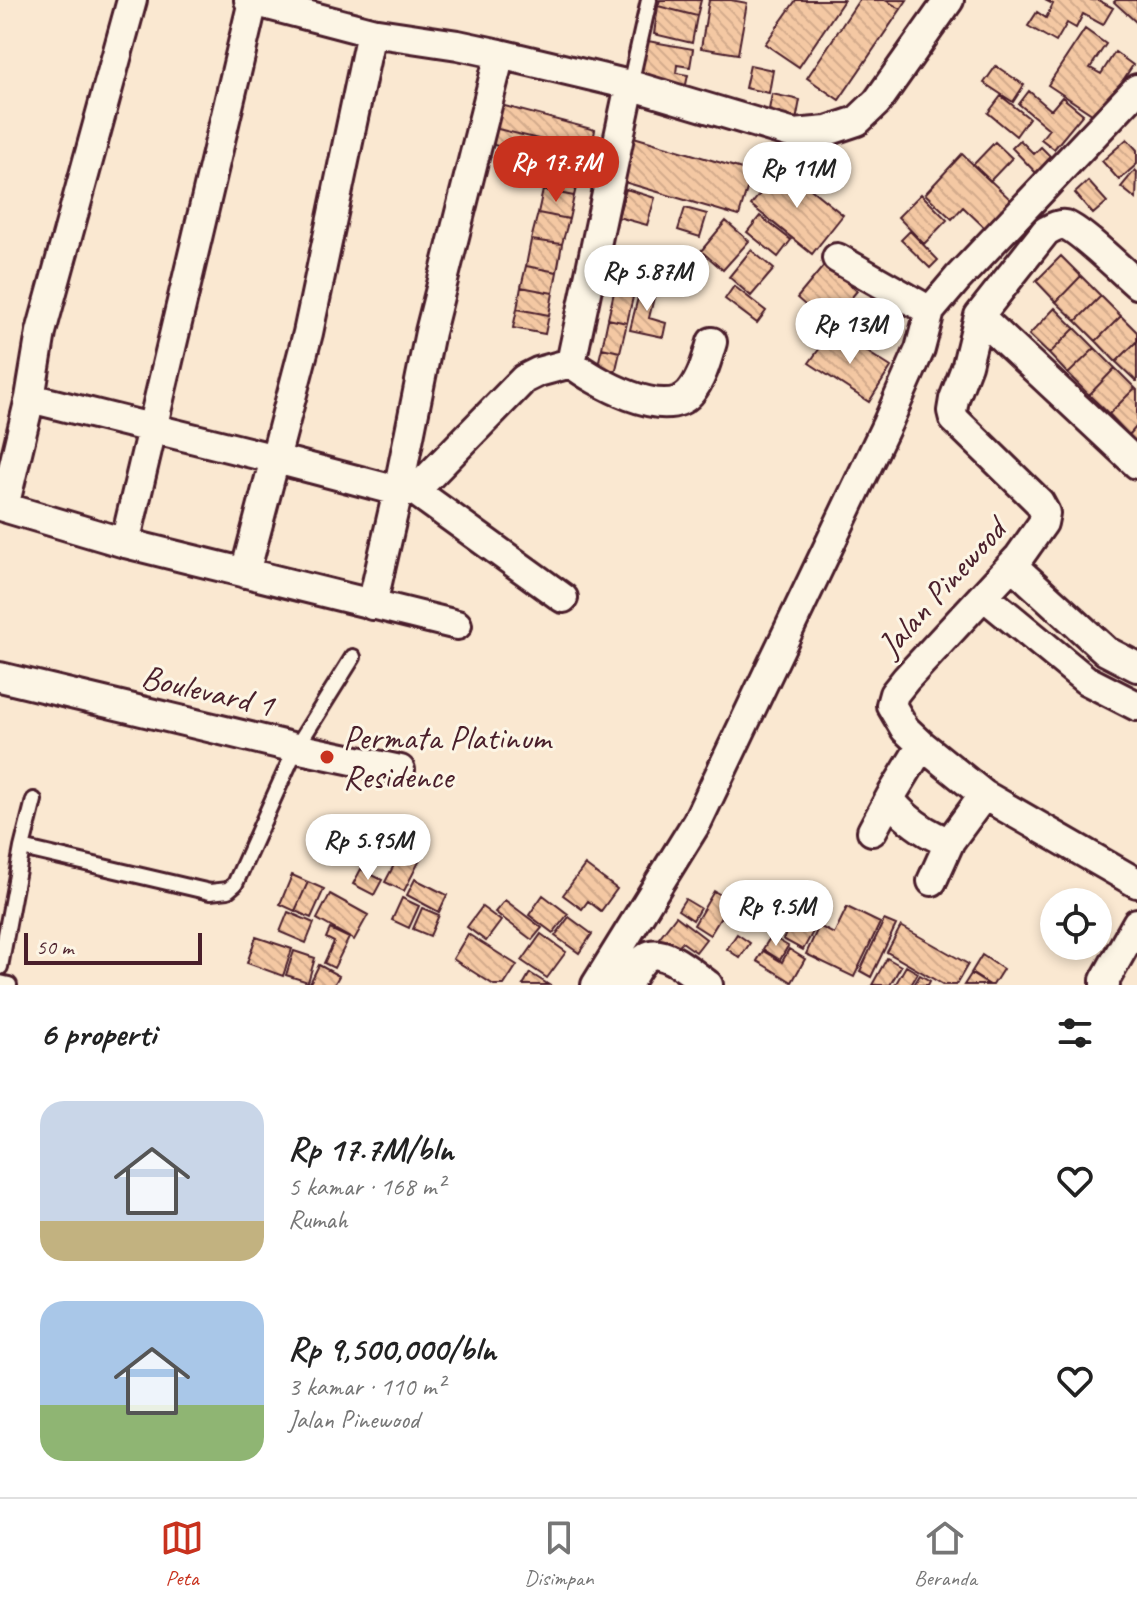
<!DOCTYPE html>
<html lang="id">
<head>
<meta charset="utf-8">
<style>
  body { margin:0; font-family:Caveat,sans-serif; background:#f6f6f6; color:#222; height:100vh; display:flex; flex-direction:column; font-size:30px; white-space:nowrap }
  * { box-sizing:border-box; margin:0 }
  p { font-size:26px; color:#767676 }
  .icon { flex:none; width:44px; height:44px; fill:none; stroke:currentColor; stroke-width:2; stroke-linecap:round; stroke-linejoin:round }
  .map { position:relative; height:985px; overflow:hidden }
  .sheet { display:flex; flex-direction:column; background:#fff; flex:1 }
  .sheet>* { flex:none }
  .buttons { position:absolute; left:1040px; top:888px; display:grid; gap:16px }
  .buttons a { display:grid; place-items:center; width:72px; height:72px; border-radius:50%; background:#fff; box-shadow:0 4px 12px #0003; font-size:40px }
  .scale { position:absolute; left:24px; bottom:20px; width:178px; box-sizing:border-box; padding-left:8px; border:4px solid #4a1f2b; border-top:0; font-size:22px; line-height:28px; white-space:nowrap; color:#4a1f2b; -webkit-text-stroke:6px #fcf5e5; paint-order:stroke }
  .price { position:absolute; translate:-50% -68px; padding:0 18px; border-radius:28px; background:#fff; color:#222; font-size:26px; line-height:52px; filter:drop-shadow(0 2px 4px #0008) }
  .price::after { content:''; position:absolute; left:50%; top:48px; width:24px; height:18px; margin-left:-12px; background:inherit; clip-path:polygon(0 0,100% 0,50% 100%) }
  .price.active { background:#c8321e; color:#fff }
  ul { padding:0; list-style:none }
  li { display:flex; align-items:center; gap:24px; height:200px; padding:0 40px }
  li span { display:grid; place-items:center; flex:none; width:224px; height:160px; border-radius:24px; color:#555 }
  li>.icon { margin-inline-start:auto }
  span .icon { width:96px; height:96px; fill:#fffc; stroke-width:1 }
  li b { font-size:34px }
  h2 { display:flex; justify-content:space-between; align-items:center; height:96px; padding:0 40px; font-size:34px }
  .tabs { display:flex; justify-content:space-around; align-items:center; height:112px; border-top:2px solid #e0e0e0; background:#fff; font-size:22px; color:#767676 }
  .tabs a { display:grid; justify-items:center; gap:4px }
  .tabs .active { color:#c8321e }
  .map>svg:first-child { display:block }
</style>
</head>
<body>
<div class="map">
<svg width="1137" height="985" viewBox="0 0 1137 985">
  <defs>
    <pattern id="building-back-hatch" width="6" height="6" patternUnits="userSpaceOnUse" patternTransform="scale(2)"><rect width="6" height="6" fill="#f4c8a3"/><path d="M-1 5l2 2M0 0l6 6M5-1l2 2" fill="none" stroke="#d3ab8c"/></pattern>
  </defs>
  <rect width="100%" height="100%" fill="#fae8d1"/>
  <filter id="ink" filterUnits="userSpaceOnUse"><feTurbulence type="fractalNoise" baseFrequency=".0125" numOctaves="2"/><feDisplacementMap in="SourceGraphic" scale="16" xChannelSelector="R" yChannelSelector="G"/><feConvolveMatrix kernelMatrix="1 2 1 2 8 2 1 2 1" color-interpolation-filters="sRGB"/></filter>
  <g filter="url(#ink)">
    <path fill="url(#building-back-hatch)" stroke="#4a1f2b" stroke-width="2" d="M660,0H701L697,16L658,6Z
      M709,0H731L747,3L738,54L701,48Z
      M796,0H844L799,67L765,44Z
      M859,0H885L901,9L839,100L807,78Z
      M885,0H907L901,9Z
      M1045,0H1098L1113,8L1103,25L1083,14L1076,28L1067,23L1056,42L1028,26L1037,12L1046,18L1053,4Z
      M1116,0H1137V23L1114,2Z
      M658,6L697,16L692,43L654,34Z
      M1085,29L1106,44L1090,68L1101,74L1115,52L1133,65L1098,118L1048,85Z
      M642,40L693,49L690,67L677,65L676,73L688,75L685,89L634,80Z
      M750,65L773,70L769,93L745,88Z
      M996,66L1024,85L1013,102L984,83Z
      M1029,91L1051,110L1062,97L1083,114L1054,149L1041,139L1049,129L1019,104Z
      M772,94L800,100L795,126L767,120Z
      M1001,96L1029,118L1016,136L988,113Z
      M497,104L595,130L591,152L490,127Z
      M490,127L591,152L587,168L486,143Z
      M627,135L752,172L739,216L614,179Z
      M1127,139L1137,150V164L1119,180L1102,161Z
      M1020,140L1034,154L1041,147L1054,160L1038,175L1012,148Z
      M995,142L1012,158L990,181L973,165Z
      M962,154L1011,200L985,228L963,207L952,219L925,194Z
      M782,166L843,215L812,254L751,205Z
      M547,167L579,174L574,196L543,190Z
      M1135,170L1137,172L1136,199L1121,187Z
      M1088,181L1107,202L1093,214L1075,193Z
      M626,189L655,198L647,225L618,217Z
      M543,190L574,196L569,219L538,213Z
      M921,194L947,220L924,244L898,217Z
      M685,208L707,214L700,237L678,230Z
      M538,213L569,219L562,244L531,240Z
      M760,216L791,240L778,257L747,232Z
      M726,221L749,241L723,270L701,251Z
      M910,231L938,260L930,268L901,240Z
      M531,240L562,244L557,272L526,266Z
      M751,250L774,269L751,296L729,277Z
      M1061,256L1081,276L1056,302L1036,281Z
      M826,263L857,291L828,325L797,298Z
      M620,265L639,269L633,297L614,292Z
      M526,266L557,272L553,293L521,287Z
      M1081,276L1101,296L1076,321L1056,302Z
      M642,281L657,285L649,318L666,323L663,337L630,330Z
      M734,286L766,311L757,323L725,299Z
      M521,287L553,293L549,315L517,309Z
      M614,292L633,297L627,323L608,319Z
      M1101,296L1121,316L1096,341L1076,321Z
      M1055,308L1075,328L1049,354L1029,335Z
      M517,309L549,315L545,334L513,328Z
      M1121,316L1137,332V341L1116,362L1096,341Z
      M608,319L627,323L620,352L602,348Z
      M1075,328L1095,348L1068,374L1049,354Z
      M833,330L891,367L869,402L809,363Z
      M1137,341V381H1136L1116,362Z
      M602,348L620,352L614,378L596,373Z
      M1095,348L1115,368L1089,395L1068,374Z
      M1115,368L1135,388L1109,414L1089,395Z
      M1135,388L1137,390V426L1129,435L1109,414Z
      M1137,426V443L1129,435Z
      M404,846L422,856L404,891L385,882Z
      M585,865L617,889L601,911L588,901L582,909L563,895Z
      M361,869L382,880L374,895L353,884Z
      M292,875L308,882L295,911L280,904Z
      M415,879L447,895L439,912L407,895Z
      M308,882L324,889L311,918L295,911Z
      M714,891L731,901L710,935L694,925Z
      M330,894L368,915L354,940L317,919Z
      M543,895L568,914L553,933L529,915Z
      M402,898L419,906L409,928L392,920Z
      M685,899L700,908L693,920L678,910Z
      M505,900L542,928L532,940L495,912Z
      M482,907L501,921L486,941L467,927Z
      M847,907L880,923L854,977L806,954L819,926L834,934Z
      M422,908L439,915L430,936L413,929Z
      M288,912L314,923L306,943L280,932Z
      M676,916L706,939L696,952L682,942L675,950L659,938Z
      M569,917L592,934L579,953L555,936Z
      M795,919L814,930L803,950L783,939Z
      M884,920L896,925L871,977L860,971Z
      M901,926L968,964L956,985H944L887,952Z
      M330,929L349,938L334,968L324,963L334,942L326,938Z
      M468,934L517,965L504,985H494L453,959Z
      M541,934L566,952L547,978L522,961Z
      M737,934L750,943L740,958L727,949Z
      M771,936L788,946L780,960L763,949Z
      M256,937L292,949L283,976L247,963Z
      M789,949L805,959L792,982L757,961L763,951L782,962Z
      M294,951L315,958L308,982L286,975Z
      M982,955L1003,969L993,985H990L971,973Z
      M887,958L901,966L890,985H872Z
      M319,965L339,976L334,985H309Z
      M906,966L918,973L911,985H895Z
      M530,973L549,985H523Z
      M971,974L989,985H964Z
      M920,975L930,981L928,985H914Z"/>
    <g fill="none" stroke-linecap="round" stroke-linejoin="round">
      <defs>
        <path id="service" d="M630,85L649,0
          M22,848L210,892L228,890L235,884L296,748L353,657
          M0,967L22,848L34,800
          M0,983L9,985"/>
        <path id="minor" d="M132,0L41,332L30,398L276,459L398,491H415L563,598
          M249,0L371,32L458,45L500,54L630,85L794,134L827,131L857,121L877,102L949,0
          M630,85L571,363C594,381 665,422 690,393C702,379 707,359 712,342
          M837,258L930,311
          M1137,284C1123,272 1079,229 1065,225C1058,224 1052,228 1046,231L979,316L967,365L954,399L952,411L954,419L1039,502L1045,513L1043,523L1019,557L906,679L894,694L891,705L905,729L922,745L984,795L1137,883
          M979,316L1137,464
          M415,491L524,379L538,372L571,363
          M0,506L125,543L457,625
          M4,507L30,398
          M125,543L253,1
          M1012,565L1106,651L1137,667
          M245,573L308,333L371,32
          M984,596L1086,680L1137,706
          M372,605L398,491L430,332L500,54
          M0,677L296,748L400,770
          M922,745L891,796C893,812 934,840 950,841L984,795
          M872,831L891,796
          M932,881L950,841
          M596,985L697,822L887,424L920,349L930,311L958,278L1137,89
          M623,985L628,983C633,975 639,962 647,957C663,946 695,976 708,985
          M1105,985V980L1137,923"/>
      </defs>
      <use href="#service" stroke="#4a1f2b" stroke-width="20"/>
      <use href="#minor" stroke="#4a1f2b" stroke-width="34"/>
      <use href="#service" stroke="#fcf5e5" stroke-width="14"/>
      <use href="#minor" stroke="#fcf5e5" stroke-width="28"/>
    </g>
  </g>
  <circle fill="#c8321e" stroke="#fcf5e5" stroke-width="3" cx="327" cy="757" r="8"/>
  <g text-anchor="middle" stroke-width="6" stroke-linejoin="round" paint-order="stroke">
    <g font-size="34" fill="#4a1f2b" stroke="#fcf5e5">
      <text transform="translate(941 587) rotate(-48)" y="12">Jalan Pinewood</text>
      <text transform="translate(208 690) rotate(13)" y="12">Boulevard 1</text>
    </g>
    <g font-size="34" fill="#4a1f2b" stroke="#fcf5e5" text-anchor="start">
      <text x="343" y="749">Permata Platinum<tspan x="343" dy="39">Residence</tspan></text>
    </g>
  </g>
</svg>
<div class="buttons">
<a><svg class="icon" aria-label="locate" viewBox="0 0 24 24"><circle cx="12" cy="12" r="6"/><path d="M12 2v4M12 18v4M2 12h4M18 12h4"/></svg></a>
</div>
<div class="scale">50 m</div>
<b class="price active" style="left:556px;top:204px">Rp 17.7M</b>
<b class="price" style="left:797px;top:210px">Rp 11M</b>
<b class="price" style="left:647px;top:313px">Rp 5.87M</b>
<b class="price" style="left:850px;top:366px">Rp 13M</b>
<b class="price" style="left:368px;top:882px">Rp 5.95M</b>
<b class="price" style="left:776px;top:948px">Rp 9.5M</b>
</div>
<section class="sheet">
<h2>6 properti<svg class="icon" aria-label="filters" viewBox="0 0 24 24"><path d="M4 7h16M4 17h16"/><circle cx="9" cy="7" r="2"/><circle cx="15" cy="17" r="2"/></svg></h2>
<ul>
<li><span style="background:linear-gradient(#c9d6e8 75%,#c2b280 0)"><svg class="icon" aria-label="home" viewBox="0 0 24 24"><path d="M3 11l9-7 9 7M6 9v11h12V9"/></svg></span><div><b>Rp 17.7M/bln</b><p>5 kamar · 168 m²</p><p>Rumah</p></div><svg class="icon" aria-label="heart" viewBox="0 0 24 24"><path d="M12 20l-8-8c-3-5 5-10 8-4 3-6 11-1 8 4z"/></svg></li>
<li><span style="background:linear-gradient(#a9c7e8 65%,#8fb573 0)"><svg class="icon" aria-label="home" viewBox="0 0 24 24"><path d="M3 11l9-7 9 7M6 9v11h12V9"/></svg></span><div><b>Rp 9,500,000/bln</b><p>3 kamar · 110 m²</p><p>Jalan Pinewood</p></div><svg class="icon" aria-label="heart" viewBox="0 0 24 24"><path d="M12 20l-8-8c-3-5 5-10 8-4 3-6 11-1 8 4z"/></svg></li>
</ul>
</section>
<nav class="tabs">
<a class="active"><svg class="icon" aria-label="map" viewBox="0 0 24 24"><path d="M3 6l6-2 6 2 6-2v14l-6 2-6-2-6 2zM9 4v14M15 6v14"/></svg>Peta</a>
<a><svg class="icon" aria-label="saved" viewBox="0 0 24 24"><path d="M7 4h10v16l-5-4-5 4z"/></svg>Disimpan</a>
<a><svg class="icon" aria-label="home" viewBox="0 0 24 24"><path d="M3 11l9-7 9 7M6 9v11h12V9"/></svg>Beranda</a>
</nav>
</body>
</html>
